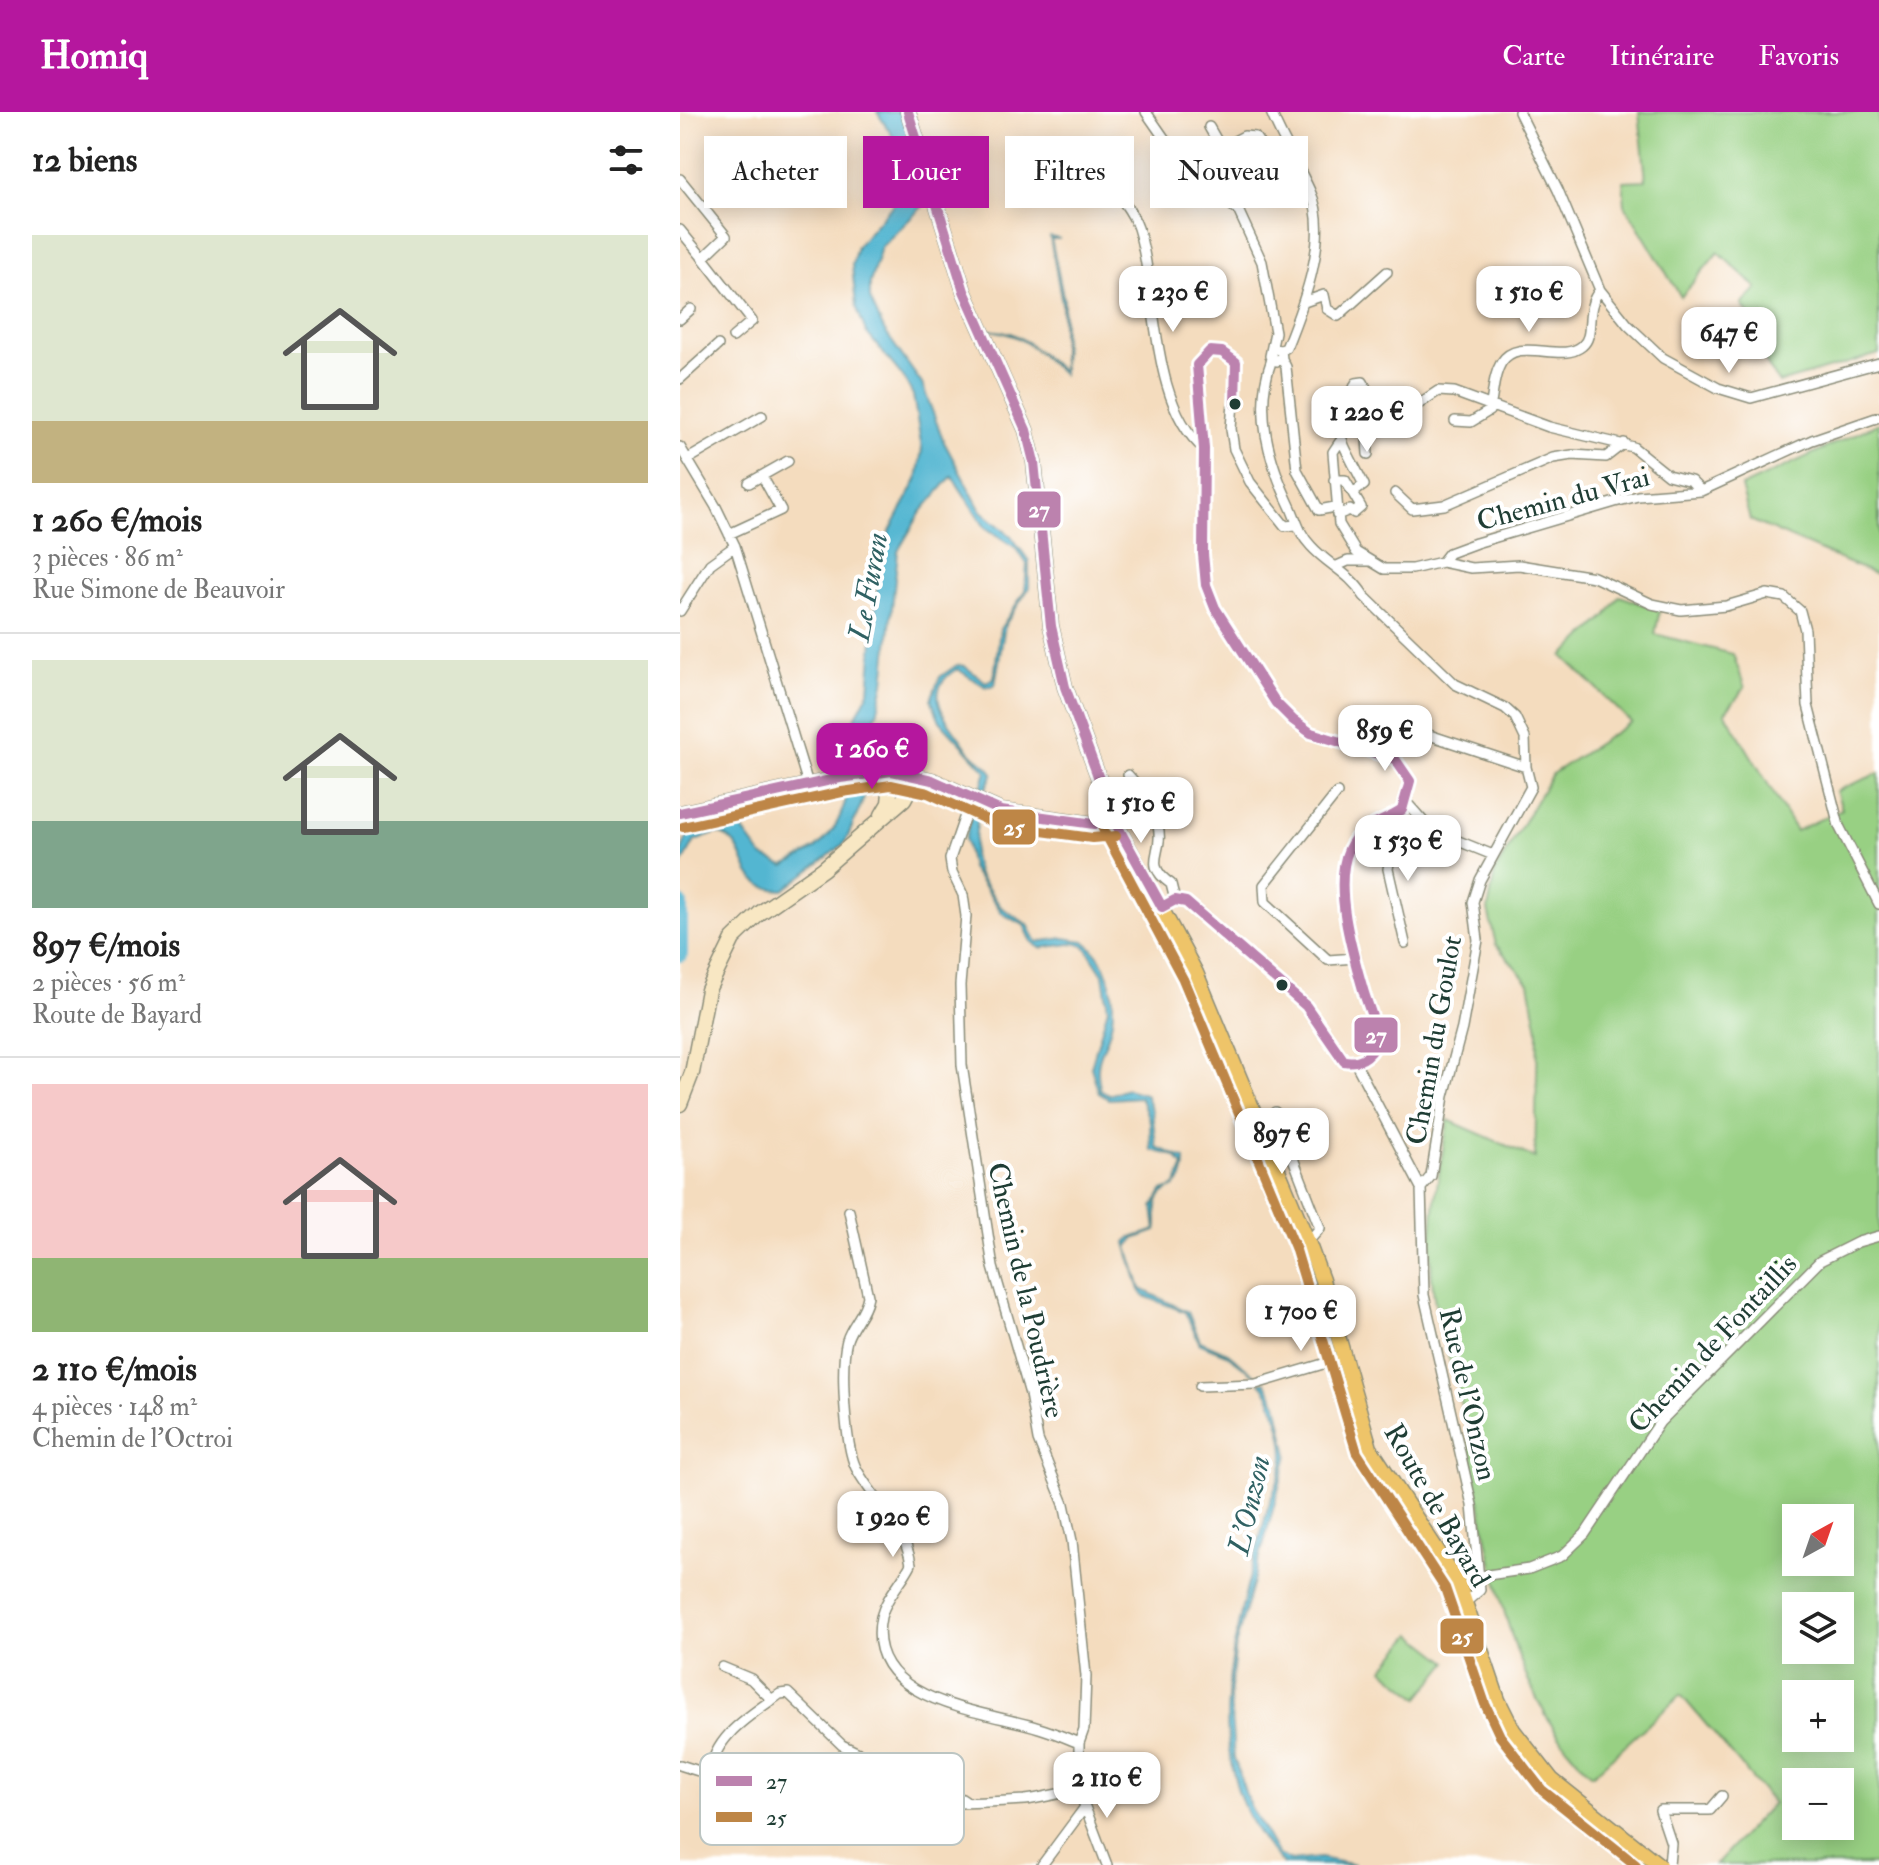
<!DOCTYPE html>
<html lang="fr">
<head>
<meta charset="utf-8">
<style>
  body { margin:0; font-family:"IM FELL Double Pica",serif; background:#f2f2f2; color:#222; height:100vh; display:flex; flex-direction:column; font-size:30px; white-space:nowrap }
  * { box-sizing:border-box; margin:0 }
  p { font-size:26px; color:#767676 }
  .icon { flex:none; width:44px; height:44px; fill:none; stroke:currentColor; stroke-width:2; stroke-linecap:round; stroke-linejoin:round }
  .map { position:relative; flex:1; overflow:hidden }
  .sheet { display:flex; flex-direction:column; background:#fff; width:680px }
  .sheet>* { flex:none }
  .hud { position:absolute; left:24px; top:24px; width:760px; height:72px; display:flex; gap:16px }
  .needle { width:52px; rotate:40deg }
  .controls { position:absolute; left:1102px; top:1392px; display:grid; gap:16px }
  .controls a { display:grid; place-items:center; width:72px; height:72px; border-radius:0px; background:#fff; box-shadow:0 4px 20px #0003; font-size:40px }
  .price { position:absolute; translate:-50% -68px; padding:0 18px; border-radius:16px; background:#fff; color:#222; font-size:26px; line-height:52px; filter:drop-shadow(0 2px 4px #0008) }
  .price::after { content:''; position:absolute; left:50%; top:48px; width:24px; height:18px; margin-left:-12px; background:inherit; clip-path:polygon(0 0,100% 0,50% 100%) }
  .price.active { background:#b5179e; color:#fff }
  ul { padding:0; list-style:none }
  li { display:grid; align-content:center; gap:16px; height:424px; padding:0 32px }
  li+li { border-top:2px solid #e0e0e0 }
  li span { display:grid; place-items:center; height:248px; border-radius:0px; color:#555 }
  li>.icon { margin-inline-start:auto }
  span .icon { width:144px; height:144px; fill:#fffc; stroke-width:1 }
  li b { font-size:34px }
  h2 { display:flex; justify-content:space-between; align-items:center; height:96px; padding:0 32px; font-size:34px }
  .chip { padding:0 28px; border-radius:0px; background:#fff; box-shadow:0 4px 20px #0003; font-size:28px; line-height:72px }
  .chip.active { background:#b5179e; color:#fff }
  header { display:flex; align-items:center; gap:48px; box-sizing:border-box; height:112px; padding:0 40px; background:#b5179e; color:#fff }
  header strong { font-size:38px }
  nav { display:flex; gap:44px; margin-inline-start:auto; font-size:28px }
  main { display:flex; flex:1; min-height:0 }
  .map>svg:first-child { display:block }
</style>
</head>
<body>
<header>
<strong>Homiq</strong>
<nav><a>Carte</a><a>Itinéraire</a><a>Favoris</a></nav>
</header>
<main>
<section class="sheet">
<h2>12 biens<svg class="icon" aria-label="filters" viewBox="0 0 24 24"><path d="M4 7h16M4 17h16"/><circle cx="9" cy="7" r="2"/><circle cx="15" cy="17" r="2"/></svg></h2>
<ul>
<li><span style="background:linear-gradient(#dfe7d0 75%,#c2b280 0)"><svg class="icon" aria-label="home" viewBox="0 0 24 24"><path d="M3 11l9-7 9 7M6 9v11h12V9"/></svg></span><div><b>1 260 €/mois</b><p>3 pièces · 86 m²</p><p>Rue Simone de Beauvoir</p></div></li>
<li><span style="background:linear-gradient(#dfe7d0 65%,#7fa58c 0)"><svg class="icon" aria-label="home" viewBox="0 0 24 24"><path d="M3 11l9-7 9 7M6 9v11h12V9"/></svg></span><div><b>897 €/mois</b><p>2 pièces · 56 m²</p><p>Route de Bayard</p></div></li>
<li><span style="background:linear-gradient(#f6c9c9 70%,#8fb573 0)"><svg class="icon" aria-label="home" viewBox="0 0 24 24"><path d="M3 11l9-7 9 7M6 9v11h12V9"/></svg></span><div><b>2 110 €/mois</b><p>4 pièces · 148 m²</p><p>Chemin de l'Octroi</p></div></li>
</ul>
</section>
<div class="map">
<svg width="1199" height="1753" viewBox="0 0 1199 1753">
  <rect width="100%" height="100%" fill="#fff"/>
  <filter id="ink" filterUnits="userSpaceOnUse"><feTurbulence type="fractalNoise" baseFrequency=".0125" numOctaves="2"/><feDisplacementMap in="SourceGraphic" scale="16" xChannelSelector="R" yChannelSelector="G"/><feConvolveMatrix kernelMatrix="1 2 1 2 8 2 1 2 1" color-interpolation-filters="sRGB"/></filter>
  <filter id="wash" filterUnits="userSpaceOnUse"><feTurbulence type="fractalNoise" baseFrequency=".006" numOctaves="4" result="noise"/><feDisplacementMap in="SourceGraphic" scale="32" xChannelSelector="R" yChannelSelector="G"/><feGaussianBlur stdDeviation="1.8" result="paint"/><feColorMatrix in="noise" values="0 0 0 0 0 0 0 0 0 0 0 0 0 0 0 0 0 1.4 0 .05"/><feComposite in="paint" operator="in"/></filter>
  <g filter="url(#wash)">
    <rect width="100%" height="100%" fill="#f4dcbe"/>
    <path fill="#98d083" stroke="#5c865c" stroke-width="2" fill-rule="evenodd" d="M959,0H1199V242L1099,271L1073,230L1081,218L1062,193L1077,176L1038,140L1001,185L945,93L943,69L966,68Z
      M1199,311V461L1194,462L1070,408L1061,375Z
      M940,484L980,498L975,522L1053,542L1065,576L1045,600L1116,719L1162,697L1156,679L1199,661V1753H1035L1093,1691L1001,1583L912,1663C821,1580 805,1406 781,1290C773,1253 757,1215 753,1177C746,1121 759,1063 768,1008L855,1046L858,918L849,871L816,833L808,798L815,759L872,662L951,610L883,544L926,504ZM1116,1406H1160V1450H1116ZM1116,1494H1160V1538H1116ZM1116,1582H1160V1626H1116ZM1116,1670H1160V1714H1116Z
      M732,1522L768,1550L739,1586L703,1557Z"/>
    <path fill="#53b6d1" stroke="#397a82" stroke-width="2" d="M197,0H223L246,71L244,93L201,135L190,171V187L204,218L242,272L264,330L301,399L331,424L349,449V476L325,513L315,573L306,575L277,557C244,577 261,601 279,625C284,631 289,641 295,645C303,651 307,652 313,661L302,684L299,683L306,659L260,609L251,587L260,565L277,553L284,554L306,570L314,566L320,517L345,479L347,452L336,436L305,415L272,364L241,400L218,439L204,571L197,602L182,624L184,655L170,656L169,617L189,580L197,476L206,427L237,368L242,337L233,283L224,266L186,220L176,194L172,153L177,134L231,72L217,31Z
      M370,125L380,127H371L384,189L383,263L347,230L331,221L308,218C345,222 354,238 382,259V191Z
      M184,673L187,679L165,731L104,778C51,777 75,730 37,721L15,729L0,756C0,724 19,700 53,705L82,744L104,754C145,735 160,719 169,674Z
      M294,694L299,696L293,743L297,761L321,795L348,813L357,830L384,826L404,829C427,846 436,880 432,908C428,939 411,942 421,979L429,983L447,977L465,982L472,999L476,1035L505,1047C505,1081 488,1070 479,1087C474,1097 479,1109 476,1119L454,1127L448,1135L461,1177L508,1200L520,1229L548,1241L581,1268L546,1242L520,1232L505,1200L464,1184L460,1178L446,1131L451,1126L476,1118L473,1095L482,1079L495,1075L504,1054L495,1044L471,1038L470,1009L460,985L429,987L419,981L411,955L428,896L423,862L405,834L397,831L360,836L352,830L344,813L323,802L291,756L285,727Z
      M585,1270L597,1291L608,1343L556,1531L550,1585L554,1646L569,1692L598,1743L611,1749L640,1746L675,1753L603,1752C508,1657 557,1514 586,1403C590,1385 600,1369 603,1351C607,1332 594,1284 580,1271Z"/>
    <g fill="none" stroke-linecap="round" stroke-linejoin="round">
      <path stroke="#53b6d1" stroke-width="16" d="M0,792V842"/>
    </g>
  </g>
  <g filter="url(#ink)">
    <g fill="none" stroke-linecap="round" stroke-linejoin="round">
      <defs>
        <path id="street" d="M466,0L500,49L556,97
          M591,0C602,28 618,52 630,79C651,123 623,194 606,236L601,238
          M839,0L878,78L920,178L948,213L983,246L1038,276L1071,286L1199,251
          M529,15L541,36L559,100L582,150L595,220L590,244L597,249L602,247L601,238L594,237
          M541,36L564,24L575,25L594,53L633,88
          M412,50C426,69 450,93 458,116C478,178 469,291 524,337
          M0,67L46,124L23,146L0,118
          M23,146L72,209L53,225
          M624,190L644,183L647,197L658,204L707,160
          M0,207L11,197
          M592,247C573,298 589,350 611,396C617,410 620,423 631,434C648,453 670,461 684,484L775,572L825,596L835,605L845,626L846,655L851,675L800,768L793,790L798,828L782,916L764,984L751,1064L741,1076
          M602,247L606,255L617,358L639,398L655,395
          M0,267L38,233
          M775,309L791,310L809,299C814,284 812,266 821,251C838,223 881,252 902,234C916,223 903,198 920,178
          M661,328L653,340L659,412L676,440L704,457H732L762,450L791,456L839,453L914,465L972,492L1001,498L1046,494L1087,482L1104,485L1120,499L1125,518L1128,593L1159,714L1199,792
          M0,335L36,395L55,434L128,672
          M688,342L686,309L692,288
          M8,347L82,304
          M654,368H665L681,395L674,401L670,398L657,403
          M69,371L108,349
          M674,380L684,373C657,318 652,328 676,271L683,270L692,288L725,301L758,279L774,280L869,315L953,335L988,363L1011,369L1021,379
          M715,381L732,397L764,393L873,346L892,343L926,345L944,331
          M49,422L101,398L82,364
          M762,450L769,441L796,431L935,390L958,384L1021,379L1132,328L1199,305
          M657,454L668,449H690
          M0,499L30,452L55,434
          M737,619L846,655
          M448,663C458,673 475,699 478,714C485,741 461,751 491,772L495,788
          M657,681L584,773L585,790L648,848L676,846
          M291,686L270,747L272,760L283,783L286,804L280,873L282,953L313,1155L350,1282L358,1328L384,1392L392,1429L406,1564L404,1617L399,1631
          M727,691L751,718L813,743
          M482,795L495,788L506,790L626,894L664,949C685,954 693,943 696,923C684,876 640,759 679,721C691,709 709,709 722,698L730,669L715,647L631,621L613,608L596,591L535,496L526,473L523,442L524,337L517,253L530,239L542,240L556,250L551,317L554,337L570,370L605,414L616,413
          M725,831L708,757L710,746L751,718
          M676,952L741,1076L744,1183L792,1393L800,1478L786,1490
          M595,1000L640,1116L628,1130
          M169,1099L188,1184C185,1202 172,1212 167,1228C160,1254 165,1333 176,1356C194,1390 225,1413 231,1452C222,1470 206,1485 201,1505C183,1591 306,1599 359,1616C373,1620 386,1626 399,1631V1679L427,1753
          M520,1274L576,1272L663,1246
          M801,1464L849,1457L882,1444L905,1422L980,1310L1140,1149L1178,1130L1199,1124
          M42,1555L71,1567L92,1588
          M0,1653C109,1690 230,1696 345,1688C363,1686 380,1680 399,1679
          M30,1663C33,1624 71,1603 100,1582L108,1581L162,1633L199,1651L240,1660L285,1689
          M362,1753L405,1695
          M989,1753L991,1731L980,1698H1030L1042,1684"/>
        <path id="secondary" d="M0,701L160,666L212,659L252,668L321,699L414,712L435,710
          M202,703L209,691L212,659
          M0,992L12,961L28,878L53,827L80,801L143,757L224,687L237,663"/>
        <path id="primary" d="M228,0L284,179L346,318L354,350L371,514L385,575L435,710L516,861L628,1130L642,1168L690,1336L778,1470L818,1588L833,1618L872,1668L979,1753"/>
      </defs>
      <use href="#street" stroke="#8a8c79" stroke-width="12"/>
      <use href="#secondary" stroke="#8a8c79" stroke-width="17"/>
      <use href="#primary" stroke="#8a8c79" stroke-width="17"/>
      <use href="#street" stroke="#fff" stroke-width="9"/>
      <use href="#secondary" stroke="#f8e7c3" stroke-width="14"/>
      <use href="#primary" stroke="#eec469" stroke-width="14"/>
      <defs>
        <path id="bus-1" d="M228,0L284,179L346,318L354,350L371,514L385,575L435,710L482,795
          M0,701L160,666L212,659L252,668L321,699L414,712L435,710
          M482,795L495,788L506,790L626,894L664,949C681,952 697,942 696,922C695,909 688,894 684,881C673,843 652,774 669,737C681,712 702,712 722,698L730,669L715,647L631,621L613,608L596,591L535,496L526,473L523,442L524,337L517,253L530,239L542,240L556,250L555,292"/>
        <path id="bus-2" d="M3,715L162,680L211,673L248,681L318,713L412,726L436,724
          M423,717L503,867L615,1135L677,1341L765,1476L805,1592L820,1624L862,1678L956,1753"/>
      </defs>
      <use href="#bus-1" stroke="#fff" stroke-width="16"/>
      <use href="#bus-2" stroke="#fff" stroke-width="16"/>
      <use href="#bus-1" stroke="#bc82ae" stroke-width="10"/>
      <use href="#bus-2" stroke="#be8646" stroke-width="10"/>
    </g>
  </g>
  <g fill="#1f3d34" stroke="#fff" stroke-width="3">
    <circle cx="555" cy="292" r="7"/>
    <circle cx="602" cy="873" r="7"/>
  </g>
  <g text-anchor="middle" stroke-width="8" stroke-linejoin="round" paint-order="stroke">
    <g font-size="28" fill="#1f3d34" stroke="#fff">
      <text transform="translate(883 386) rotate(-15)" y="10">Chemin du Vrai</text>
      <text transform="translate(753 928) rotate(-80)" y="10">Chemin du Goulot</text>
      <text transform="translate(347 1178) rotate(77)" y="10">Chemin de la Poudrière</text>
      <text transform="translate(1032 1231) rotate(-47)" y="10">Chemin de Fontaillis</text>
      <text transform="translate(789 1282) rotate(77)" y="10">Rue de l'Onzon</text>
      <text transform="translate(758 1393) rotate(60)" y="10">Route de Bayard</text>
    </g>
    <g font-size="30" font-style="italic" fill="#2f6163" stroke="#fff">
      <text transform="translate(188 475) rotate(-80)" y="10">Le Furan</text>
      <text transform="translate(569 1393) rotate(-77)" y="10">L'Onzon</text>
    </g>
  </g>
  <rect x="20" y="1641" width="264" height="92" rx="12" fill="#fff" stroke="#bcc5c2" stroke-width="2"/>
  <rect x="36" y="1664" width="36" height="10" fill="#bc82ae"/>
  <rect x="36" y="1700" width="36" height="10" fill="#be8646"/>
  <g font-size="22" fill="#1f3d34">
    <text x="86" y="1677">27</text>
    <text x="86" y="1713">25</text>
  </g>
  <g stroke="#fff" stroke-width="3">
    <rect x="336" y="378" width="46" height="39" rx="8" fill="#bc82ae"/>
    <rect x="311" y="696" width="46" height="38" rx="8" fill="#be8646"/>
    <rect x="673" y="904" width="46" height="38" rx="8" fill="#bc82ae"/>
    <rect x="759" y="1505" width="46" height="38" rx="8" fill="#be8646"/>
  </g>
  <g font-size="22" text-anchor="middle" font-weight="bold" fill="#fff">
    <text x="359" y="405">27</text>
    <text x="334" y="723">25</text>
    <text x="696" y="931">27</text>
    <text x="782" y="1532">25</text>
  </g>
</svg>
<div class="controls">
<a><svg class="needle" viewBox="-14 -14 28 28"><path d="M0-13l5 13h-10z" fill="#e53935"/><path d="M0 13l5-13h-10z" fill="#767676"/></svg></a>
<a><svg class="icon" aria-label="layers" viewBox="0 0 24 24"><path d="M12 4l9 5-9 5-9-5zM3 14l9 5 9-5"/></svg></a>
<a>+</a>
<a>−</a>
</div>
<b class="price" style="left:493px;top:222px">1 230 €</b>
<b class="price" style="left:849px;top:222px">1 510 €</b>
<b class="price" style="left:1049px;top:263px">647 €</b>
<b class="price" style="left:687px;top:342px">1 220 €</b>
<b class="price" style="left:705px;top:661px">859 €</b>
<b class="price active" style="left:192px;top:679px">1 260 €</b>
<b class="price" style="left:461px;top:733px">1 510 €</b>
<b class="price" style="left:728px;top:771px">1 530 €</b>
<b class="price" style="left:602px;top:1064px">897 €</b>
<b class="price" style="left:621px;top:1241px">1 700 €</b>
<b class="price" style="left:213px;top:1447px">1 920 €</b>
<b class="price" style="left:427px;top:1708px">2 110 €</b>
<div class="hud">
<a class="chip">Acheter</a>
<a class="chip active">Louer</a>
<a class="chip">Filtres</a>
<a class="chip">Nouveau</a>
</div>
</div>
</main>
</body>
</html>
